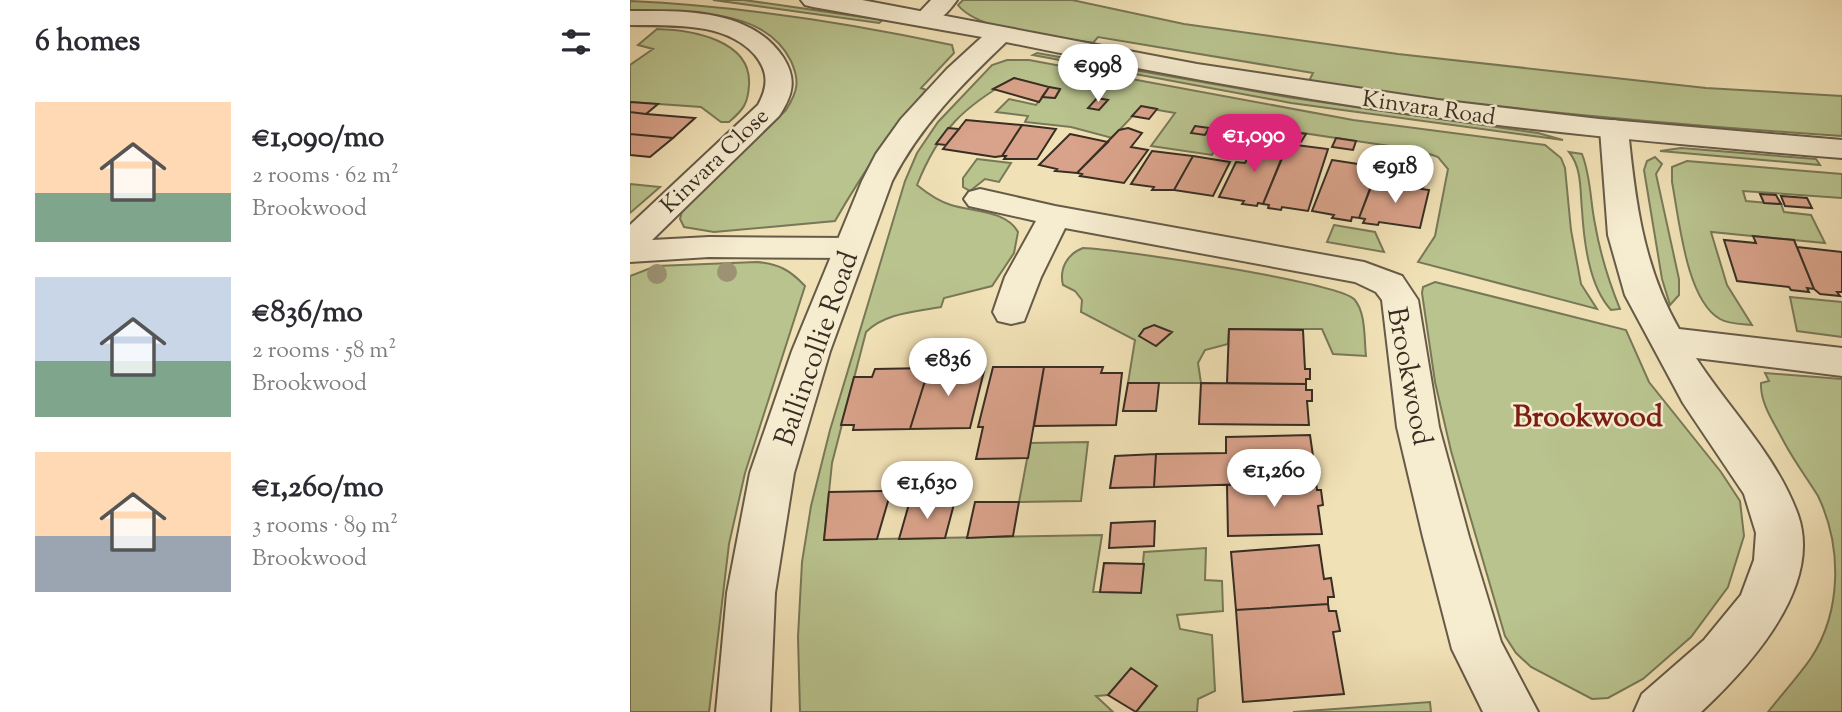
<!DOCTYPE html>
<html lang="en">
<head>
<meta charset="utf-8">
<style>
  body { margin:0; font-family:"Sorts Mill Goudy",serif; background:#f7f7f7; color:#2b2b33; height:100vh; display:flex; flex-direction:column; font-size:26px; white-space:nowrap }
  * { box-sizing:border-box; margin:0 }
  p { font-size:23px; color:#7c7c81 }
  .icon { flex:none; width:38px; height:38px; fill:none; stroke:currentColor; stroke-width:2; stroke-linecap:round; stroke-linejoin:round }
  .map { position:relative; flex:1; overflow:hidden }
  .side { display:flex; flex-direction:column; background:#fff; width:630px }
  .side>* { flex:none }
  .price { position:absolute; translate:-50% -60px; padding:0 16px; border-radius:24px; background:#fff; color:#222; font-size:23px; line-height:46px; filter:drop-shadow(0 2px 4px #0008) }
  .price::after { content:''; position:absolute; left:50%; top:42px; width:21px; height:16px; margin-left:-10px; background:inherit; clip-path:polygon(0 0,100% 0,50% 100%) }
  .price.active { background:#db2777; color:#fff }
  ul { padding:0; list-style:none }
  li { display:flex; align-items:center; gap:21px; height:175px; padding:0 35px }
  li span { display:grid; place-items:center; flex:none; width:196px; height:140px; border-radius:0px; color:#555 }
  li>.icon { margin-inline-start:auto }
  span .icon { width:84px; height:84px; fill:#fffc; stroke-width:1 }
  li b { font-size:30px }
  h2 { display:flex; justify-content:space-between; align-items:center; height:84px; padding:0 35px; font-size:30px }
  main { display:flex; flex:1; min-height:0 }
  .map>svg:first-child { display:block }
</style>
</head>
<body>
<main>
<section class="side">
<h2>6 homes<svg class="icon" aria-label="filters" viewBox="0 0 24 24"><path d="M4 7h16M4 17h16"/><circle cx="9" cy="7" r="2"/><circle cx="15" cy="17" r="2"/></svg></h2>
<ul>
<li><span style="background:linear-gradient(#ffd9b3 65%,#7fa58c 0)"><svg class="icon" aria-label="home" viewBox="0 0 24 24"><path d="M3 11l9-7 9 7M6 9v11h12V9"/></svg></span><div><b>€1,090/mo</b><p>2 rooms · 62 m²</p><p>Brookwood</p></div></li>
<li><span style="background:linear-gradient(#c9d6e8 60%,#7fa58c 0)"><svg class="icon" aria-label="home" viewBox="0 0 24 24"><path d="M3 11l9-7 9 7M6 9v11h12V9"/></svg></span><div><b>€836/mo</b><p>2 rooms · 58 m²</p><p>Brookwood</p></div></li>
<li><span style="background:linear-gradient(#ffd9b3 60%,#9aa5b1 0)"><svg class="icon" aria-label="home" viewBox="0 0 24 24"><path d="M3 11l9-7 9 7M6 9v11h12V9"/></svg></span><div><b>€1,260/mo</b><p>3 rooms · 89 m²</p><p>Brookwood</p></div></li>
</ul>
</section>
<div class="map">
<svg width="1212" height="712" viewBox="0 0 1212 712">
  <rect width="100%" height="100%" fill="#f1e1b6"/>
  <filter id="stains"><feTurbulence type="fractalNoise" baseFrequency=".00286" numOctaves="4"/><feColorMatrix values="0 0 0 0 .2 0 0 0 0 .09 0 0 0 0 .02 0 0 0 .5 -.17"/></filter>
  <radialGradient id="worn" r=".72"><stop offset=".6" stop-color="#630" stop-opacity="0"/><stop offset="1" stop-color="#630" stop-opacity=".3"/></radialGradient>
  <path fill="#b9c38e" stroke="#787858" stroke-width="2" d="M83,0H114L253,20L249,23Z
    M333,0H442L554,24L768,54L1076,88L1212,96V136C1033,124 856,108 678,83L683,73L468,37L463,43C430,37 348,32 328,5Z
    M0,1C109,6 215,22 322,45L324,53L291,88L296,90C261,131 232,174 205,221L84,232L54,227L50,219L52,211L156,110C168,91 170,81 161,61C133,4 52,14 0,12Z
    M27,29C62,30 122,40 119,85C118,104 113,110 99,122H91L71,107L0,102V65L23,49L8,45Z
    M407,53L663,98L908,133L933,140L661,103L403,55Z
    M377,60H399L723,120L915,145L931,158L935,168L941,230L951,284L967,309L788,262L805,236L818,169L808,157L800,154L793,189L766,185L772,161H777L780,149L599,122L582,155L521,146L545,113L511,107L482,138L441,127L395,122L398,116L366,112L379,99L406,105L412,97L425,98L430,90L384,78C333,107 309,130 287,185C298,194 308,201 321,205C343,212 376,210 388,232L384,253L362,286L314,298L311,307C285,312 255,313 236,332L202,463L194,540L472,535L463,592H510L514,552L576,548L575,580L592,581L593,611L547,615L550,629L582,635L585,691L568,699L567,712H506L526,686L501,669L478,695L466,696L483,712H170L168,637L172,562L181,506L200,430L275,181L287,153L308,122L362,65Z
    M1051,148L1186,159L1190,165L1030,151Z
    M939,152L952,154C961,177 960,200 965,224C970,253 979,282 990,309L981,310C959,286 954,242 952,210C950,190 952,168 939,152Z
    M1025,157L1032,164L1026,174L1049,279V295L1040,305L1032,279L1014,170L1017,161Z
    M347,159L381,163L369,182L355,179L340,191L333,187V178Z
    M1057,161L1212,174V198L1113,191L1116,201L1151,204L1154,212L1181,215L1195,243L1081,232L1097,285L1122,325C1112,324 1098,324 1090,319C1056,300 1049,218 1042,182V167Z
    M0,184L30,187L0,213Z
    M704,225L745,232L754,252L697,242Z
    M453,248C488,249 706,282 724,299C736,312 734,338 736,356L703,354L692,329H599L598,344L575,350L568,363L571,383H498L505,340L451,312L452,300L445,291L433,285C429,269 437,254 453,248Z
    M127,262C149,264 160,270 175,286L115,473L99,544L79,712H0V276L26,266Z
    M805,282L996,330L1019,382L1091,472L1110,501L1114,536L1098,587L1061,637L1013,679L978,698L962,699L901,667L886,653L875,636L821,451L805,382L792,293L793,287Z
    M1160,297L1212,302V337L1167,331Z
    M1135,373L1212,379V712H1138C1152,694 1168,677 1181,658C1212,611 1212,546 1188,496C1177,478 1164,461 1154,442C1145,424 1130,404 1131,383L1139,381Z
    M458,442L451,501L389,502L400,443Z
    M800,702L801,712H663Z"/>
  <path fill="#d9a28a" stroke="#372e23" stroke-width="2" d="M384,78L419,87L409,102L363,89Z
    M419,87L430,89L425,98L412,97Z
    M467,98L478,100L469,110L458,108Z
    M0,102L28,104L16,114L0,112Z
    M511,106L527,109L519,119L502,116Z
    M0,112L16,114L65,118L43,138L0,134Z
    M336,120L392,125L372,156L365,157L313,149Z
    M392,125L426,129L407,159H374L376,156H372Z
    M606,125L620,128L615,137L601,135Z
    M621,125L637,128L633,138L616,135Z
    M565,126L579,128L575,135L561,133Z
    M318,128L329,129L316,145L306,144Z
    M498,128L512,133L501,147L518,150L494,183L450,176L452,174L447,173L489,130Z
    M664,132L676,134L671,142L660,141Z
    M0,134L43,138L20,157L0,155Z
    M440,134L478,142L447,173L425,171L427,169L409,165Z
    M706,138L726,141L723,150L702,147Z
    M626,141L657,145L633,204L628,203L627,206L612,204L614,201L589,197L606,162L615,163Z
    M658,144L698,149L678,211L652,207L651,210L638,208L639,205L633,204Z
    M755,146L780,149L777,161L752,158Z
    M522,151L563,156L544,190H522L524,187L501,184Z
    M563,156L600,162L583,196L544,190Z
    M702,160L748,167L729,218L722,217L721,221L702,218L704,215L682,211Z
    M743,182L799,190L790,228L749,222L748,225L733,223L735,219L729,218Z
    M1130,194L1146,195L1151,204L1134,203Z
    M1151,196L1177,198L1182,208L1155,206Z
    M1123,236L1164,240L1184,289L1177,288L1179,292L1161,290L1159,287L1107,281L1094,240L1126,243Z
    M1167,247L1212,252V292H1207L1210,296L1190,294L1184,289Z
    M524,325L542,332L526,346L509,336L514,329Z
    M599,329L673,330L675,369H680V379H676V384L597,383Z
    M355,367L340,428L280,429L299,368Z
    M363,367H414L398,458L346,459L353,427H348Z
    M414,367H473L471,373H492L486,425L404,426Z
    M299,368L280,429L223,430L224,425H211L224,377H242L245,369Z
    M498,383H529L526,411H493Z
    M571,383L676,384V390H682V401H677L679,425L569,424Z
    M680,435L684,463L687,462L689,474L685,475L686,482L524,487L526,454L596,453V437Z
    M526,454L524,487L480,488L485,456Z
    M686,482L687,490H691L693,505L688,506L692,534L598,536L597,485Z
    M254,491H261L247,539L194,540L199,492Z
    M345,502H389L383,536L337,538Z
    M279,504H324L315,538L269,539Z
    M525,521L524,546L479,548L481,523Z
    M689,545L694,579L701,578L704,597H698V604L606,610L601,552Z
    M474,563L514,564L511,593L470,592Z
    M698,604L699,611H706L710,631L703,632L714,694L613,702L606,610Z
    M501,668L527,686L506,712L478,695Z"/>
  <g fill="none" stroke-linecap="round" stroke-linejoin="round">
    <defs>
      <path id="minor" d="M301,0H327C317,14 305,27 288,23L284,18Z
        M0,11C52,11 120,8 153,57C167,79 163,95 149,116L22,240L79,237L220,238L232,241L237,248L232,255L220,258L79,257L0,262V225L128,105C138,87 139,72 125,55C95,21 42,26 0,25Z
        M984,120L994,123L998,129C1005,200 1013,266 1049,329L1212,348V376L1066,358C1099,409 1147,456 1168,515C1193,587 1119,667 1071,712H1004L1012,694L1074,640L1111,595L1124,560L1126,533L1114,494L1053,403L995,295L978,235L970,129L974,123Z
        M350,189L425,206L734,262L772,276L788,300L809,427L839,537L871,642L908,712H853L822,649L793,537L767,427L752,300L746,292L725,282L435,228L411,277L394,321L381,324L368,321L363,312L375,277L406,221L339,206L334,199L339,192Z"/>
      <path id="tertiary" d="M171,0H232L567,64L808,100L969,119L1212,140V158C1050,145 887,130 726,106C609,88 492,66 376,42C332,84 290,126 262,181L200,351L164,473L145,593L140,712H86L97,593L120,473L162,351L232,181L246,154L271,119L317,69L352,37L183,7L175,5Z"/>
    </defs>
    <use href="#minor" stroke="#665b48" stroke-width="4"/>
    <use href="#tertiary" stroke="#665b48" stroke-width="4"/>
    <use href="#minor" fill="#f6ecd0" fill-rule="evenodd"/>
    <use href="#tertiary" fill="#f6ecd0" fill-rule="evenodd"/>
  </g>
  <g fill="#9d9374">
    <circle cx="97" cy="272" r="10"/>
    <circle cx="27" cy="274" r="10"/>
  </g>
  <g text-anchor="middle" stroke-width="5" stroke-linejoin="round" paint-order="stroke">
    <g font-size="23" fill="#372e23" stroke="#f6ecd0">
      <text transform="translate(799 107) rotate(8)" y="8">Kinvara Road</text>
      <text transform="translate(84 160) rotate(-44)" y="8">Kinvara Close</text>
    </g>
    <g font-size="28" fill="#372e23" stroke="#f6ecd0">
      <text transform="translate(185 348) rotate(-71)" y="10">Ballincollie Road</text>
      <text transform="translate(781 376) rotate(79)" y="10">Brookwood</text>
    </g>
    <g font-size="30" font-weight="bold" fill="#7a1f14" stroke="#f6ecd0">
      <text x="958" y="426">Brookwood</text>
    </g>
  </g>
  <rect width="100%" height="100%" filter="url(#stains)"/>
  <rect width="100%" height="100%" fill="url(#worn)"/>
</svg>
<b class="price" style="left:468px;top:104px">€998</b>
<b class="price active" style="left:624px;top:174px">€1,090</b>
<b class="price" style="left:765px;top:205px">€918</b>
<b class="price" style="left:318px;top:398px">€836</b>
<b class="price" style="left:644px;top:509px">€1,260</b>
<b class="price" style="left:297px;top:521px">€1,630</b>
</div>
</main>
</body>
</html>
